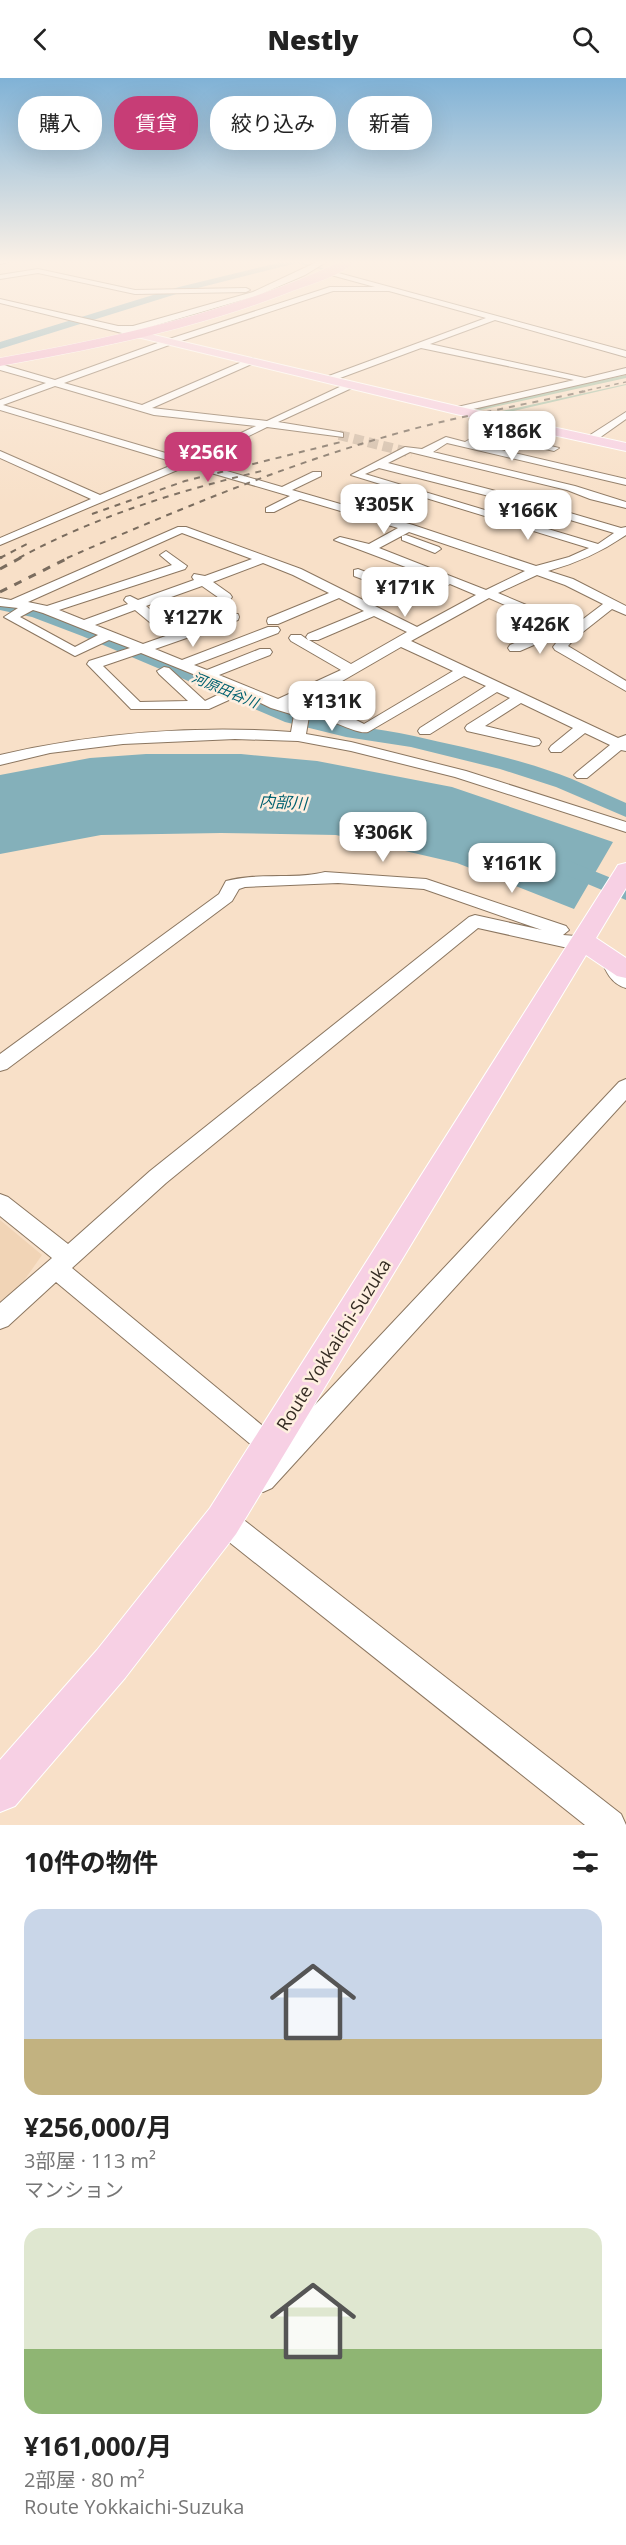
<!DOCTYPE html>
<html lang="ja">
<head>
<meta charset="utf-8">
<style>
  body { margin:0; font-family:"Open Sans","Noto Sans JP",sans-serif; background:#f6f6f6; color:#222; height:100vh; display:flex; flex-direction:column; font-size:22px; white-space:nowrap }
  * { box-sizing:border-box; margin:0 }
  p { font-size:20px; color:#767676 }
  .icon { flex:none; width:33px; height:33px; fill:none; stroke:currentColor; stroke-width:2; stroke-linecap:round; stroke-linejoin:round }
  .map { position:relative; height:1747px; overflow:hidden }
  .panel { display:flex; flex-direction:column; background:#fff; flex:1 }
  .panel>* { flex:none }
  .guide { position:absolute; left:18px; top:18px; width:591px; height:54px; display:flex; gap:12px }
  .price { position:absolute; translate:-50% -51px; padding:0 14px; border-radius:12px; background:#fff; color:#222; font-size:20px; line-height:39px; filter:drop-shadow(0 2px 3px #0008) }
  .price::after { content:''; position:absolute; left:50%; top:36px; width:18px; height:14px; margin-left:-9px; background:inherit; clip-path:polygon(0 0,100% 0,50% 100%) }
  .price.current { background:#c73d76; color:#fff }
  ul { padding:0; list-style:none }
  li { display:grid; align-content:center; gap:12px; height:318px; padding:0 24px }
  li span { display:grid; place-items:center; height:186px; border-radius:18px; color:#555 }
  li>.icon { margin-inline-start:auto }
  span .icon { width:108px; height:108px; fill:#fffc; stroke-width:1 }
  li b { font-size:26px }
  h2 { display:flex; justify-content:space-between; align-items:center; height:72px; padding:0 24px; font-size:26px }
  .pill { padding:0 21px; border-radius:24px; background:#fff; box-shadow:0 6px 24px #0002; font-size:21px; line-height:54px }
  .pill.current { background:#c73d76; color:#fff }
  header { display:flex; justify-content:space-between; align-items:center; height:78px; padding:0 24px; background:#fff; font-size:27px; font-weight:800 }
  .map>svg:first-child { display:block }
</style>
</head>
<body>
<header><svg class="icon" aria-label="back" viewBox="0 0 24 24"><path d="M15 5l-7 7 7 7"/></svg>Nestly<svg class="icon" aria-label="search" viewBox="0 0 24 24"><circle cx="10" cy="10" r="6"/><path d="M15 15l6 6"/></svg></header>
<div class="map">
<svg width="626" height="1747" viewBox="0 0 626 1747">
  <rect width="100%" height="100%" fill="#f8e0c8"/>
  <path fill="#f1d4b6" d="M0,1142L42,1177L16,1214L0,1229Z"/>
  <path fill="#a9c2a8" d="M626,297V300L476,333L472,330Z
    M626,306V307L492,338L488,336Z"/>
  <path fill="#84b0ba" d="M146,676H241L317,683L452,709L613,764L574,831L457,785L336,757L221,755L101,757L0,776V697L90,680Z"/>
  <g fill="none" stroke-linecap="round" stroke-linejoin="round">
    <path stroke="#84b0ba" stroke-width="1.5" d="M296,184L323,191"/>
    <path fill="#84b0ba" fill-rule="evenodd" d="M286,183L301,184L186,213L0,271V264L179,209Z
      M0,522C105,544 197,601 298,635C335,648 375,649 414,658C466,670 522,681 572,701C590,709 608,717 626,725V739L556,709L500,691L411,669L346,659L285,644L82,558L32,539L0,532Z
      M562,780L626,806V822L554,792L551,787L554,782Z"/>
    <path stroke="#d1bca7" stroke-width="10" stroke-dasharray="10 5" stroke-linecap="butt" d="M339,357L412,375"/>
    <defs>
      <path id="minor" d="M0,183H13L0,186Z
        M319,183H328L305,197L259,217L126,256L0,225V221L118,248H133L253,214Z
        M38,191L135,212L246,210L250,212L246,214L135,216L38,195L0,201V197Z
        M331,193L626,273V279L495,242L430,266L585,300L626,290V296L456,335L451,332L453,330L574,302L421,270L332,303H326V299L486,240L389,213H333L172,266L64,305L142,327L251,280L254,281V285L152,330L267,343L348,305H354V309L278,344L339,354L343,355V359L267,349L196,384L282,409L313,394H321V398L292,412L413,447L536,488L569,479L589,470L351,397L405,369L422,371L446,359L465,364L486,352L559,370L554,373L488,358L476,366L626,401V407L447,365L433,374L575,408L626,424V430L590,421L567,412L410,374L388,385L492,412L621,450L626,449V457C601,474 577,485 548,493L573,501L626,528V537L612,531L574,561L568,568L626,603V613L555,572L553,569L559,561L550,560L520,573H510L508,570L510,567L542,553L523,535L489,520L411,563L618,660L626,657V673L621,672L587,700H577L574,697L577,694L610,667L585,655L561,674H551L549,671L551,668L573,650L521,625L485,648L539,661L541,664L539,667L534,668L467,653L465,650L467,647L510,620L497,614L430,656H420L418,653L420,650L486,608L464,598L368,654C355,657 329,638 309,638L306,656L351,664L466,693L626,744V754L455,699L351,673L298,663L235,661L123,666L50,675L0,687V677C92,655 196,647 291,654L294,637L271,630L242,616L209,631H131L87,586L89,583L130,570L109,562L75,578L4,539L18,530L0,528V520L11,522L178,449H186L301,491L417,549L476,517L450,506L430,518L415,521L354,498V492L358,491L416,513L440,502L334,462L340,459L369,466L398,450L300,421L274,434H266V430L290,418L187,388L0,467V460L91,421L0,380V373L100,417L177,385L0,332V322L46,305L0,292V286L55,302L166,262L330,209H375L331,197ZM55,308L154,337L256,348L186,381L3,327ZM379,390L489,418L614,455L598,466L365,396ZM409,454L525,493L486,512L379,470ZM182,455L252,481L205,498L194,496L192,499L194,502L138,522L130,518L126,519L124,522L128,526L84,542L59,532L185,491L187,488L166,473L160,477L172,487L47,528L28,524ZM263,485L293,497L329,515L268,540L267,543L268,546H278L339,520L364,533L308,556L306,559L308,562L301,557H291L289,560L291,563L341,592L278,621L219,597L270,577L272,574L270,571H260L207,592L194,587L278,555L280,552L278,549H268L182,582L155,571L238,542L239,539L238,536H228L143,566L95,547L135,532L152,546H162L163,543L146,528L202,508L222,522H230L232,519L230,516L213,504ZM537,497L565,507L603,526L566,554L558,553L531,529L498,515ZM33,532L43,535L98,557L75,569L20,539ZM374,538L407,554L351,586L309,562H318ZM401,569L453,593L364,646C351,639 338,633 323,630C311,628 302,630 291,626L337,606ZM141,575L230,611L205,623L169,590L164,589L157,593L159,596L188,623L140,624L103,588Z
        M626,334V341L595,363H587V359Z
        M406,457L439,469L441,471L435,475L402,462V458Z
        M325,794L426,801L566,848L569,852L563,857L589,859L592,863L589,867L568,870L478,850L166,1105L72,1190L281,1363L619,1004L626,1001V1022L272,1410L263,1414L254,1410L250,1401L254,1392L266,1379L56,1204L8,1248L0,1251V1225L52,1180L0,1138V1116L8,1119L68,1166L150,1093L469,839L475,837L542,852L424,811L338,805L245,809L239,811L232,823L7,991L0,993V976L219,816L226,803C260,794 294,802 325,794Z
        M609,873L615,875L626,893V910C611,906 605,892 600,879L603,875Z
        M227,1425L236,1429L240,1439L621,1736L626,1747H585L214,1452L210,1443C214,1433 217,1429 227,1425Z"/>
      <path id="major" d="M137,253L456,328L626,365V373L456,336L133,258L131,256Z
        M626,785V810L596,860L626,880V900L617,898L586,877L236,1456L125,1600L15,1728L0,1734V1682L97,1572L210,1430L615,792L618,787Z"/>
      <path id="highway" d="M342,183H357C341,197 315,205 295,212C200,250 100,270 0,288V280C118,259 233,234 342,183Z"/>
    </defs>
    <use href="#minor" stroke="#8b7660" stroke-width="2"/>
    <use href="#major" stroke="#fff" stroke-width="2"/>
    <use href="#highway" stroke="#fff" stroke-width="1"/>
    <use href="#minor" fill="#fff" fill-rule="evenodd"/>
    <use href="#major" fill="#f7d0e4" fill-rule="evenodd"/>
    <use href="#highway" fill="#f2b1d2" fill-rule="evenodd"/>
    <path stroke="#7a6c5e" stroke-width="1.5" stroke-dasharray="4.5 4.5" stroke-linecap="butt" d="M579,314L626,304"/>
    <path stroke="#7a6c5e" stroke-width="2" stroke-dasharray="6 6" stroke-linecap="butt" d="M92,436L185,403L345,363
      M0,480L29,465
      M19,480C96,438 181,412 266,392
      M67,480C179,431 294,383 413,351C470,336 528,326 586,313"/>
    <path stroke="#7a6c5e" stroke-width="3" stroke-dasharray="8 8" stroke-linecap="butt" d="M0,480L2,479
      M0,491L22,479
      M0,514L70,479"/>
  </g>
  <linearGradient id="sky" x2="0" y2="1"><stop stop-color="#80b2d6"/><stop offset="0.43" stop-color="#fcf1e6"/><stop offset="1" stop-color="#fcf1e6" stop-opacity="0"/></linearGradient>
  <rect width="626" height="428" fill="url(#sky)"/>
  <g text-anchor="middle" stroke-width="5" stroke-linejoin="round" paint-order="stroke">
    <g font-size="14" font-style="italic" fill="#006170" stroke="#feefe0">
      <text transform="translate(225 612) rotate(23)" y="5">河原田谷川</text>
    </g>
    <g font-size="16" font-style="italic" fill="#006170" stroke="#feefe0">
      <text transform="translate(283 724) rotate(3)" y="6">内部川</text>
    </g>
    <g font-size="18" fill="#352c23" stroke="#feefe0">
      <text transform="translate(334 1267) rotate(-58)" y="6">Route Yokkaichi-Suzuka</text>
    </g>
  </g>
</svg>
<b class="price" style="left:512px;top:384px">¥186K</b>
<b class="price current" style="left:208px;top:405px">¥256K</b>
<b class="price" style="left:384px;top:457px">¥305K</b>
<b class="price" style="left:528px;top:463px">¥166K</b>
<b class="price" style="left:405px;top:540px">¥171K</b>
<b class="price" style="left:193px;top:570px">¥127K</b>
<b class="price" style="left:540px;top:577px">¥426K</b>
<b class="price" style="left:332px;top:654px">¥131K</b>
<b class="price" style="left:383px;top:785px">¥306K</b>
<b class="price" style="left:512px;top:816px">¥161K</b>
<div class="guide">
<a class="pill">購入</a>
<a class="pill current">賃貸</a>
<a class="pill">絞り込み</a>
<a class="pill">新着</a>
</div>
</div>
<section class="panel">
<h2>10件の物件<svg class="icon" aria-label="filters" viewBox="0 0 24 24"><path d="M4 7h16M4 17h16"/><circle cx="9" cy="7" r="2"/><circle cx="15" cy="17" r="2"/></svg></h2>
<ul>
<li><span style="background:linear-gradient(#c9d6e8 70%,#c2b280 0)"><svg class="icon" aria-label="home" viewBox="0 0 24 24"><path d="M3 11l9-7 9 7M6 9v11h12V9"/></svg></span><div><b>¥256,000/月</b><p>3部屋 · 113 m²</p><p>マンション</p></div></li>
<li><span style="background:linear-gradient(#dfe7d0 65%,#8fb573 0)"><svg class="icon" aria-label="home" viewBox="0 0 24 24"><path d="M3 11l9-7 9 7M6 9v11h12V9"/></svg></span><div><b>¥161,000/月</b><p>2部屋 · 80 m²</p><p>Route Yokkaichi-Suzuka</p></div></li>
</ul>
</section>
</body>
</html>
